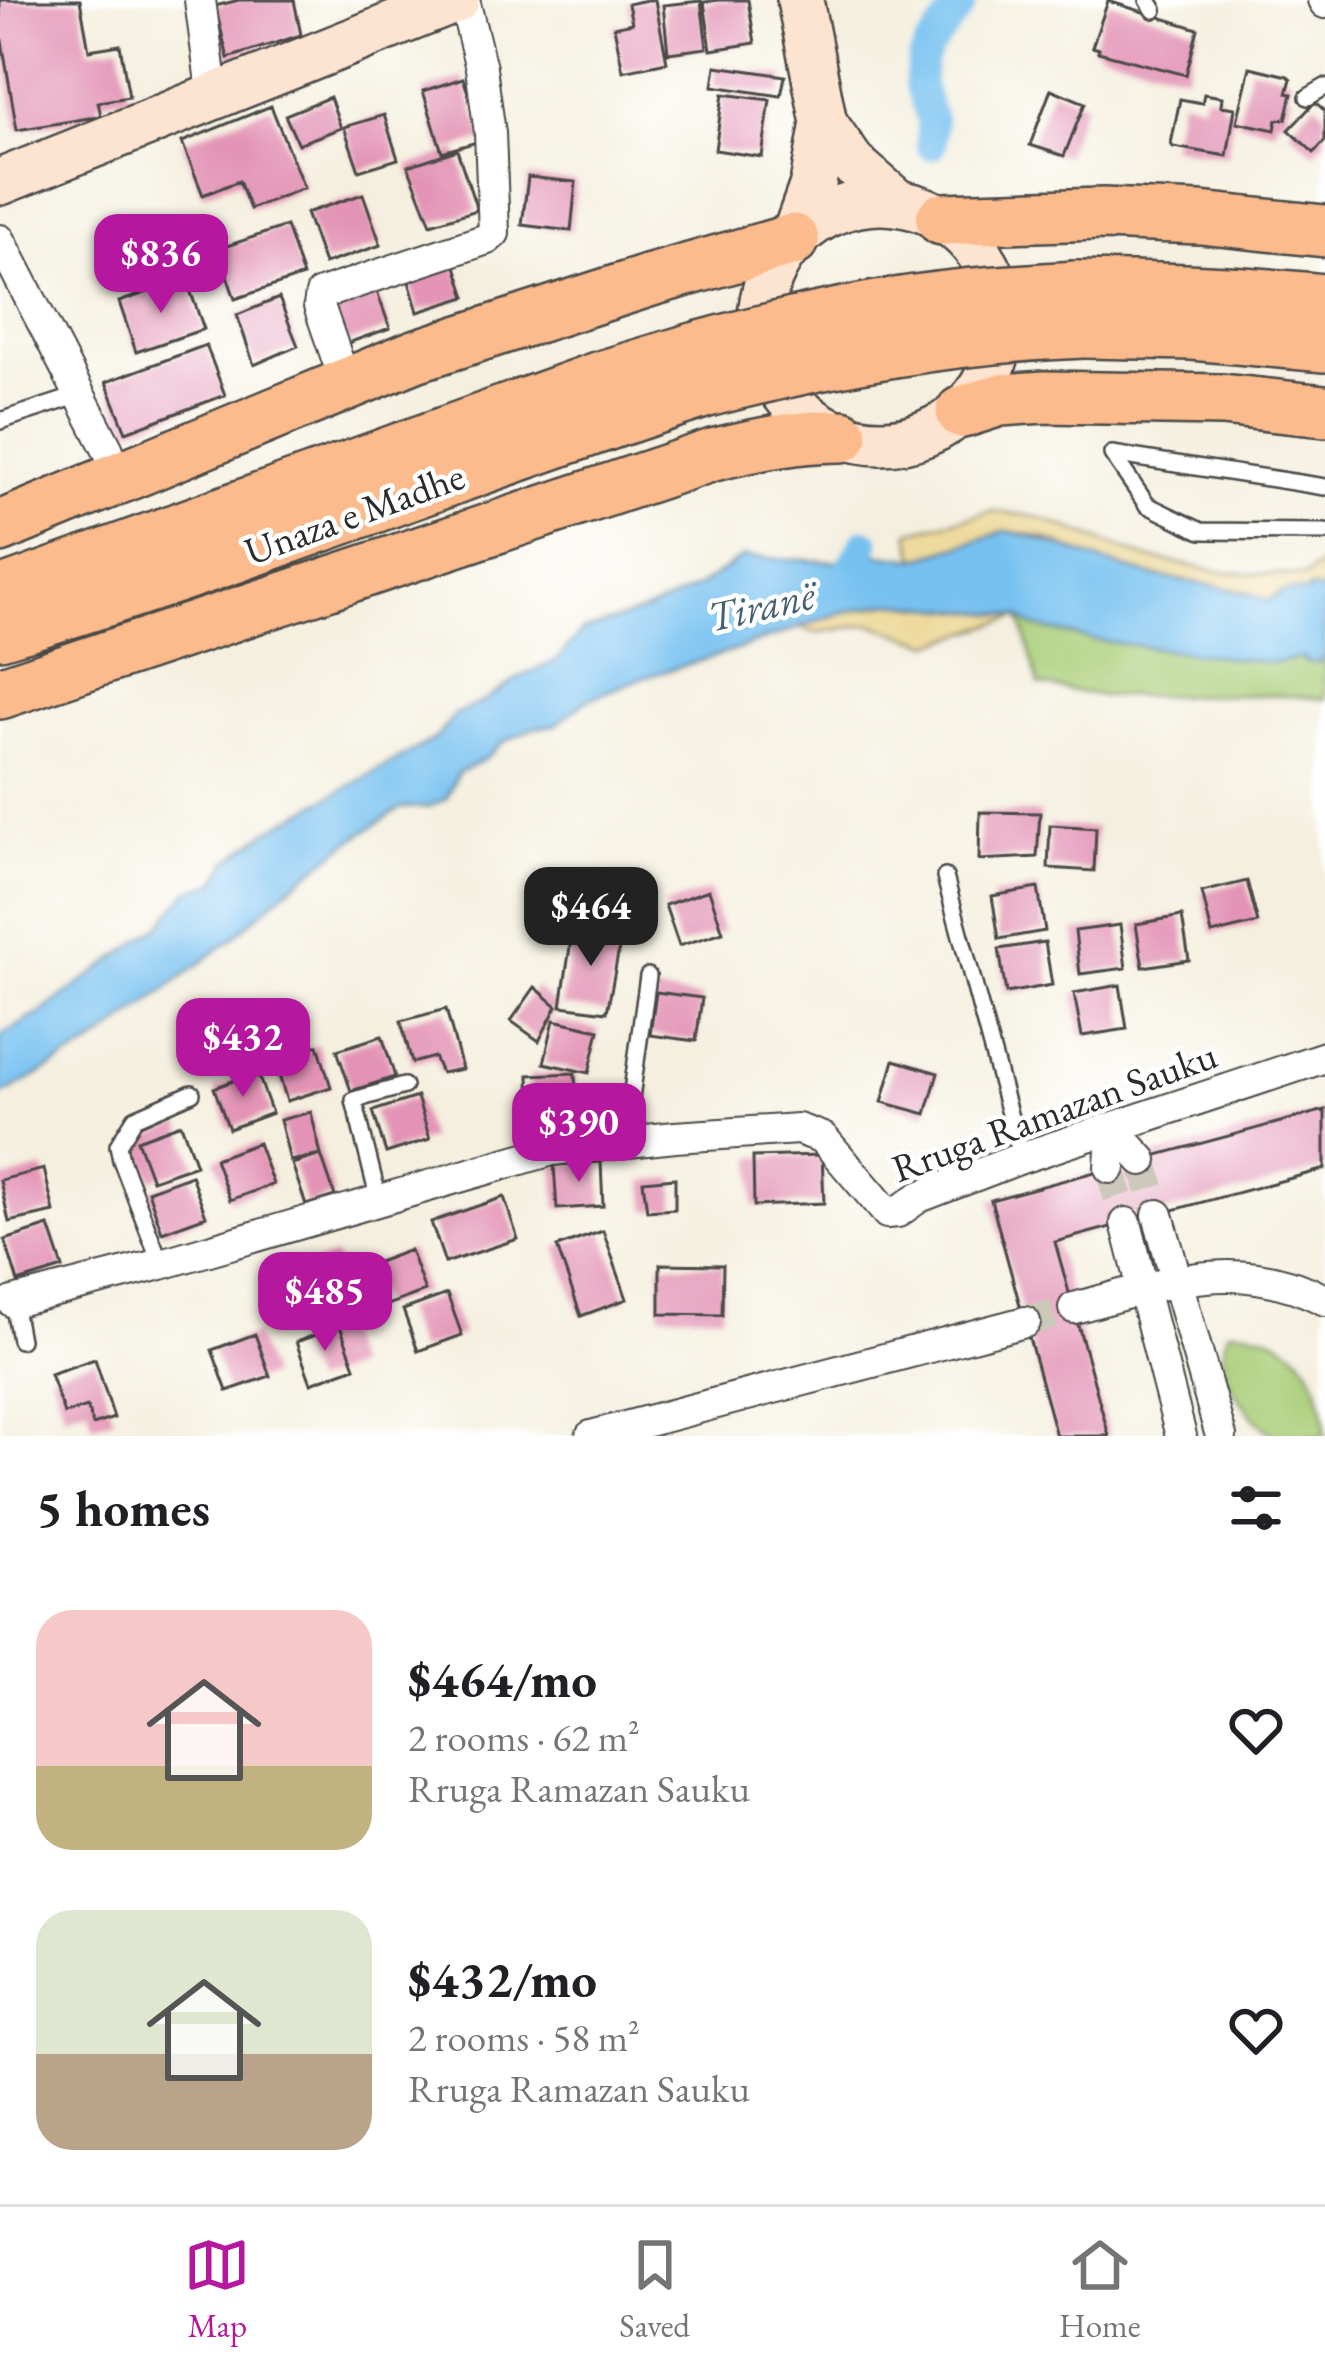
<!DOCTYPE html>
<html lang="en">
<head>
<meta charset="utf-8">
<style>
  body { margin:0; font-family:"EB Garamond",serif; background:#f2f2f2; color:#202124; height:100vh; display:flex; flex-direction:column; font-size:45px; white-space:nowrap }
  * { box-sizing:border-box; margin:0 }
  p { font-size:39px; color:#757577 }
  .icon { flex:none; width:66px; height:66px; fill:none; stroke:currentColor; stroke-width:2; stroke-linecap:round; stroke-linejoin:round }
  .map { position:relative; height:1436px; overflow:hidden }
  .drawer { display:flex; flex-direction:column; background:#fff; flex:1 }
  .drawer>* { flex:none }
  .price { position:absolute; translate:-50% -102px; padding:0 27px; border-radius:24px; background:#b5179e; color:#fff; font-size:39px; line-height:78px; filter:drop-shadow(0 3px 6px #0008) }
  .price::after { content:''; position:absolute; left:50%; top:72px; width:36px; height:27px; margin-left:-18px; background:inherit; clip-path:polygon(0 0,100% 0,50% 100%) }
  .price.on { background:#222; color:#fff }
  ul { padding:0; list-style:none }
  li { display:flex; align-items:center; gap:36px; height:300px; padding:0 36px }
  li span { display:grid; place-items:center; flex:none; width:336px; height:240px; border-radius:36px; color:#555 }
  li>.icon { margin-inline-start:auto }
  span .icon { width:144px; height:144px; fill:#fffc; stroke-width:1 }
  li b { font-size:51px }
  h2 { display:flex; justify-content:space-between; align-items:center; height:144px; padding:0 36px; font-size:51px }
  .tabs { display:flex; justify-content:space-around; align-items:center; height:168px; border-top:3px solid #e0e0e0; background:#fff; font-size:33px; color:#757577 }
  .tabs a { display:grid; justify-items:center; gap:6px }
  .tabs .on { color:#b5179e }
  .map>svg:first-child { display:block }
</style>
</head>
<body>
<div class="map">
<svg width="1325" height="1436" viewBox="0 0 1325 1436">
  <rect width="100%" height="100%" fill="#fff"/>
  <filter id="ink" filterUnits="userSpaceOnUse"><feTurbulence type="fractalNoise" baseFrequency=".00833" numOctaves="2"/><feDisplacementMap in="SourceGraphic" scale="24" xChannelSelector="R" yChannelSelector="G"/><feConvolveMatrix kernelMatrix="1 2 1 2 8 2 1 2 1" color-interpolation-filters="sRGB"/></filter>
  <filter id="wash" filterUnits="userSpaceOnUse"><feTurbulence type="fractalNoise" baseFrequency=".004" numOctaves="4" result="noise"/><feDisplacementMap in="SourceGraphic" scale="48" xChannelSelector="R" yChannelSelector="G"/><feGaussianBlur stdDeviation="2.7" result="paint"/><feColorMatrix in="noise" values="0 0 0 0 0 0 0 0 0 0 0 0 0 0 0 0 0 1.4 0 .05"/><feComposite in="paint" operator="in"/></filter>
  <g filter="url(#wash)">
    <rect width="100%" height="100%" fill="#f4efde"/>
    <path fill="#a8cd76" stroke="#6a7c50" stroke-width="3" d="M1020,616L1032,626L1094,640L1273,663L1305,658L1325,659V699L1278,695L1101,696L1039,685Z
      M1229,1330C1296,1330 1325,1372 1325,1436H1273C1244,1409 1210,1371 1229,1330Z"/>
    <path fill="#eeda9e" stroke="#8c8264" stroke-width="3" d="M991,511L1038,517L1148,558L1224,572L1305,576L1325,561V595L1324,590L1269,602L1248,592L1150,575L1101,562L1045,538L1007,531L916,559L909,532Z
      M891,603L1020,616L932,644L870,624L815,633L800,626L843,612Z"/>
    <path fill="#77c1f0" stroke="#51768e" stroke-width="3" d="M1007,531C1056,541 1101,564 1150,575C1189,584 1232,585 1269,601C1281,590 1292,590 1308,593L1309,589L1325,591V659H1321L1320,663L1304,662V658L1273,663L1094,640L1032,626L1020,616L891,603L843,612L730,652L642,678L586,700L556,725L534,728L502,743L485,759L458,773L446,799L428,807L401,808L355,838L287,889L232,939L93,1045L0,1096V1036L42,1012L161,925L188,891L216,883L228,861L268,831L436,738L455,714L483,702L520,677L557,660L582,631L646,611L698,587L743,557L842,562L872,553L916,559Z"/>
    <g fill="none" stroke-linecap="round" stroke-linejoin="round">
      <path stroke="#77c1f0" stroke-width="30" d="M931,145V119L919,83L923,60L929,47L960,7L961,0
        M839,588L865,543"/>
    </g>
    <g id="blocks">
      <path fill="#e394b6" d="M0,0H80L89,50L120,45L129,97L98,102L101,116L17,130L0,29Z
        M239,0H294L301,35L228,58L215,6Z
        M647,0H655L667,62L623,71L614,27L632,23L628,4Z
        M719,0H748L755,43L711,50L704,2Z
        M701,1L707,48L668,53L663,5Z
        M1108,1L1198,29L1186,75L1098,52L1099,49L1092,47Z
        M716,66L785,76L781,96L713,86Z
        M1250,67L1288,76L1291,79L1287,93L1292,94L1286,119L1277,120L1275,130L1237,122Z
        M463,78L484,140L442,152L423,91Z
        M1051,89L1085,103L1064,156L1030,145Z
        M723,94L770,100L762,157L715,150Z
        M1204,94L1222,97L1221,106L1235,108L1227,156L1173,147L1171,144L1180,99L1202,103Z
        M330,97L341,128L298,144L285,115Z
        M1315,102L1325,111V141L1314,153L1289,130Z
        M271,106L304,188L250,209L239,181L203,195L182,142Z
        M384,115L398,159L359,171L344,127Z
        M457,150L477,210L431,224L408,166Z
        M528,177L576,182L571,231L522,225Z
        M363,194L381,245L324,264L306,213Z
        M286,226L303,276L235,299L218,249Z
        M455,263L466,297L418,312L408,278Z
        M186,279L204,329L136,352L119,302Z
        M374,283L390,328L345,344L329,299Z
        M279,298L298,346L254,365L237,315Z
        M206,345L225,395L126,432L106,382Z
        M980,812L1040,813L1037,857L979,860Z
        M1050,825L1096,828L1094,871L1048,868Z
        M1247,881L1258,923L1212,934L1202,892Z
        M1038,888L1045,931L999,939L992,896Z
        M709,890L723,932L679,946L665,905Z
        M1182,916L1189,960L1143,967L1136,924Z
        M1120,925L1126,968L1080,974L1075,931Z
        M573,927L622,933L607,1012L561,1006Z
        M1045,942L1052,985L1006,993L999,949Z
        M1120,985L1127,1029L1082,1036L1074,993Z
        M535,987L557,1006L539,1041L511,1021Z
        M656,992L702,998L696,1041L650,1035Z
        M446,1009L462,1069L441,1073L434,1057L412,1063L401,1021Z
        M554,1020L599,1030L589,1073L544,1063Z
        M382,1036L395,1077L351,1091L337,1050Z
        M318,1045L331,1087L287,1101L274,1059Z
        M894,1060L938,1073L926,1114L882,1102Z
        M257,1072L272,1113L229,1129L214,1088Z
        M575,1073L577,1117L530,1119L529,1075Z
        M417,1097L430,1139L386,1153L373,1111Z
        M1325,1110V1169L1055,1242L1109,1436H1056L991,1200Z
        M311,1112L321,1155L335,1196L306,1205L292,1164L321,1155L290,1161L280,1120Z
        M181,1124L196,1165L152,1180L137,1140Z
        M258,1143L273,1184L230,1200L215,1159Z
        M822,1155L824,1203L754,1206L753,1157Z
        M601,1162L603,1206L557,1209L554,1165Z
        M44,1169L54,1212L9,1222L0,1180Z
        M191,1175L206,1216L162,1232L148,1191Z
        M675,1178V1209L647,1211L643,1181Z
        M504,1197L518,1239L445,1263L431,1222Z
        M49,1226L63,1268L18,1282L5,1240Z
        M603,1231L627,1299L581,1316L557,1247Z
        M410,1250L425,1291L382,1307L367,1266Z
        M335,1255L350,1296L307,1312L291,1271Z
        M660,1264L723,1265L722,1315L660,1314Z
        M447,1294L462,1335L418,1351L403,1310Z
        M340,1326L355,1367L311,1383L296,1342Z
        M255,1334L270,1376L227,1391L212,1350Z
        M95,1359L114,1418L93,1425L87,1407L64,1414L50,1374Z"/>
    </g>
  </g>
  <g filter="url(#ink)">
    <use href="#blocks" fill-opacity="0" stroke="#494846" stroke-width="3"/>
    <g fill="none" stroke-linecap="round" stroke-linejoin="round">
      <path stroke="#ccc8ba" stroke-width="30" stroke-dasharray="30 15" stroke-linecap="butt" d="M1142,1160L1158,1215
        M1110,1168L1126,1223
        M1025,1322L1074,1308"/>
      <defs>
        <path id="service" d="M1148,0L1154,10
          M1308,97L1325,87
          M0,421L80,395
          M1112,454L1147,505L1201,531L1325,532
          M1112,454L1325,487
          M945,877L1021,1158
          M625,1141L648,976
          M379,1201L354,1100L404,1086
          M161,1264L121,1160L118,1145L135,1118L192,1093
          M13,1302L20,1340"/>
        <path id="minor" d="M200,0L213,98
          M1323,0L1325,3
          M0,240L108,450
          M338,361L319,306L321,294L487,239L494,233L490,133L481,68L464,0
          M1110,1168L1112,1128L1142,1160
          M1158,1215L1221,1436
          M1126,1223L1181,1436
          M13,1302L161,1264L552,1150L675,1137L798,1129L823,1138L887,1213L898,1212L919,1197L1021,1158L1325,1057
          M1074,1308C1165,1284 1236,1254 1325,1300
          M591,1436L1025,1322"/>
        <path id="secondary" d="M824,123L852,163L898,203
          M0,182L456,0
          M761 322a120 120 0 1 1 240 0a120 120 0 1 1-240 0Z
          M793,240L813,184L824,123L800,0"/>
        <path id="trunk" d="M942,219L1103,214L1200,218L1325,231
          M1075,287C1159,288 1242,291 1325,300
          M1084,332L1192,334L1325,346
          M962,412L1000,400L1045,397L1222,400L1325,411
          M0,527L415,356L651,280L793,240
          M0,593L597,378L697,348
          M0,633C239,563 470,467 707,391
          M0,693L713,455C756,444 797,436 842,436"/>
      </defs>
      <use href="#service" stroke="#494846" stroke-width="20"/>
      <use href="#minor" stroke="#494846" stroke-width="34"/>
      <use href="#secondary" stroke="#494846" stroke-width="50"/>
      <use href="#trunk" stroke="#494846" stroke-width="56"/>
      <use href="#service" stroke="#fff" stroke-width="15"/>
      <use href="#minor" stroke="#fff" stroke-width="30"/>
      <use href="#secondary" stroke="#fde4d1" stroke-width="45"/>
      <use href="#trunk" stroke="#fbbb8c" stroke-width="51"/>
      <defs>
        <path id="trunk-bridge" d="M697,348C784,324 873,304 963,295C1000,291 1038,290 1075,287
          M707,391C833,358 954,337 1084,332"/>
      </defs>
      <use href="#trunk-bridge" stroke="#494846" stroke-width="56" stroke-linecap="butt"/>
      <use href="#trunk-bridge" stroke="#fbbb8c" stroke-width="51"/>
    </g>
  </g>
  <g text-anchor="middle" stroke-width="9" stroke-linejoin="round" paint-order="stroke">
    <g font-size="39" fill="#2b2b2b" stroke="#fff">
      <text transform="translate(354 513) rotate(-20)" y="14">Unaza e Madhe</text>
      <text transform="translate(1054 1111) rotate(-20)" y="14">Rruga Ramazan Sauku</text>
    </g>
    <g font-size="42" font-style="italic" fill="#466070" stroke="#fff">
      <text transform="translate(761 605) rotate(-13)" y="15">Tiranë</text>
    </g>
  </g>
</svg>
<b class="price" style="left:161px;top:316px">$836</b>
<b class="price on" style="left:591px;top:969px">$464</b>
<b class="price" style="left:243px;top:1100px">$432</b>
<b class="price" style="left:579px;top:1185px">$390</b>
<b class="price" style="left:325px;top:1354px">$485</b>
</div>
<section class="drawer">
<h2>5 homes<svg class="icon" aria-label="filters" viewBox="0 0 24 24"><path d="M4 7h16M4 17h16"/><circle cx="9" cy="7" r="2"/><circle cx="15" cy="17" r="2"/></svg></h2>
<ul>
<li><span style="background:linear-gradient(#f6c9c9 65%,#c2b280 0)"><svg class="icon" aria-label="home" viewBox="0 0 24 24"><path d="M3 11l9-7 9 7M6 9v11h12V9"/></svg></span><div><b>$464/mo</b><p>2 rooms · 62 m²</p><p>Rruga Ramazan Sauku</p></div><svg class="icon" aria-label="heart" viewBox="0 0 24 24"><path d="M12 20l-8-8c-3-5 5-10 8-4 3-6 11-1 8 4z"/></svg></li>
<li><span style="background:linear-gradient(#dfe7d0 60%,#b9a48a 0)"><svg class="icon" aria-label="home" viewBox="0 0 24 24"><path d="M3 11l9-7 9 7M6 9v11h12V9"/></svg></span><div><b>$432/mo</b><p>2 rooms · 58 m²</p><p>Rruga Ramazan Sauku</p></div><svg class="icon" aria-label="heart" viewBox="0 0 24 24"><path d="M12 20l-8-8c-3-5 5-10 8-4 3-6 11-1 8 4z"/></svg></li>
</ul>
</section>
<nav class="tabs">
<a class="on"><svg class="icon" aria-label="map" viewBox="0 0 24 24"><path d="M3 6l6-2 6 2 6-2v14l-6 2-6-2-6 2zM9 4v14M15 6v14"/></svg>Map</a>
<a><svg class="icon" aria-label="saved" viewBox="0 0 24 24"><path d="M7 4h10v16l-5-4-5 4z"/></svg>Saved</a>
<a><svg class="icon" aria-label="home" viewBox="0 0 24 24"><path d="M3 11l9-7 9 7M6 9v11h12V9"/></svg>Home</a>
</nav>
</body>
</html>
